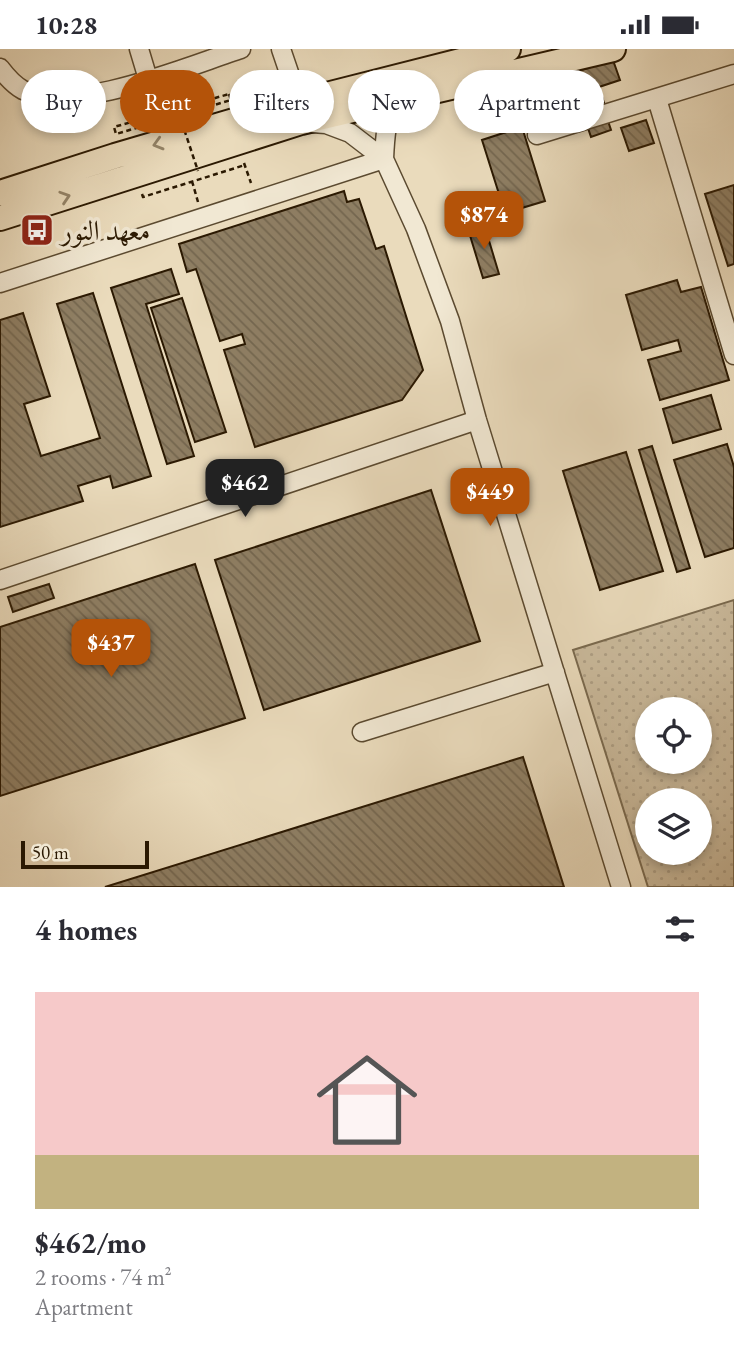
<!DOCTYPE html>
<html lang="en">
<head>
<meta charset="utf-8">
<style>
  body { margin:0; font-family:"EB Garamond",Amiri,serif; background:#f7f7f7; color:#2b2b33; height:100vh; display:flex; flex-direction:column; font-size:26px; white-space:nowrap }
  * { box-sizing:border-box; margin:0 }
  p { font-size:23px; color:#7c7c81 }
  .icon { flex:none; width:38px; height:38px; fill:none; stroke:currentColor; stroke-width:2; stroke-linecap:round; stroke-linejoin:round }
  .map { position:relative; height:838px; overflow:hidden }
  .side { display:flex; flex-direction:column; background:#fff; flex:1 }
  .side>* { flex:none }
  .hud { position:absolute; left:21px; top:21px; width:693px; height:63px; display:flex; gap:14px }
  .fabs { position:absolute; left:635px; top:648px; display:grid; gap:14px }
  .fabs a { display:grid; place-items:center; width:77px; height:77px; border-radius:50%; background:#fff; box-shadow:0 4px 10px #0003; font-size:35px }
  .scale { position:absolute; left:21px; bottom:18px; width:128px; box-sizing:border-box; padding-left:7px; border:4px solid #2b1902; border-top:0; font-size:19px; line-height:24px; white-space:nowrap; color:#2b1902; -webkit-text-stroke:5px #f1e8d3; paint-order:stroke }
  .price { position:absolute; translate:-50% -60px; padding:0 16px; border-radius:14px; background:#b45309; color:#fff; font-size:23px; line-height:46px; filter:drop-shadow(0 2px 4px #0008) }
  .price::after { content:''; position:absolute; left:50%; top:42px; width:21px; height:16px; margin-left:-10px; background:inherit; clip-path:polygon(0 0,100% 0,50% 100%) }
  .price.selected { background:#222; color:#fff }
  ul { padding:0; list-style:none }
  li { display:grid; align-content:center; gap:14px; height:371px; padding:0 35px }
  li span { display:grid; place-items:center; height:217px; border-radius:0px; color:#555 }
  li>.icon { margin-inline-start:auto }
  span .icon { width:126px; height:126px; fill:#fffc; stroke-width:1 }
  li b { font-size:30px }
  h2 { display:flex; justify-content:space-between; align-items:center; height:84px; padding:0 35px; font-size:30px }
  .chip { padding:0 24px; border-radius:32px; background:#fff; box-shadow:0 4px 10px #0003; font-size:24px; line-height:63px }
  .chip.selected { background:#b45309; color:#fff }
  .status { display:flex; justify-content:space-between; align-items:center; height:49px; padding:0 35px; background:#fff; direction:ltr }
  .status svg { height:19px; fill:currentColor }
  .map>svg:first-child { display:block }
</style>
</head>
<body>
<div class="status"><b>10:28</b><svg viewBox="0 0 49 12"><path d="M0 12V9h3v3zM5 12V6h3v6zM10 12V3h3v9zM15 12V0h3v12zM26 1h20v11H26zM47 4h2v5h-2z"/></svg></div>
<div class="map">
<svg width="734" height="838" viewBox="0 0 734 838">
  <defs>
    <pattern id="grass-dots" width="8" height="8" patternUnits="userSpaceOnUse" patternTransform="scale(1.75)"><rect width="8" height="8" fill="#caba9c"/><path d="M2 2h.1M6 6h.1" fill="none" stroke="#ae9f85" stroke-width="1.8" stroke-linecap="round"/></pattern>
    <pattern id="building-back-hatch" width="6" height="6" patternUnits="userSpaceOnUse" patternTransform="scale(1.75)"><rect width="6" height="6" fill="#8e7e63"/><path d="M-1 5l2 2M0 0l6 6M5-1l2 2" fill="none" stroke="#74664f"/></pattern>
  </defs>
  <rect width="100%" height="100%" fill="#eadbbc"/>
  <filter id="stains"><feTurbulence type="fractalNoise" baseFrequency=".00286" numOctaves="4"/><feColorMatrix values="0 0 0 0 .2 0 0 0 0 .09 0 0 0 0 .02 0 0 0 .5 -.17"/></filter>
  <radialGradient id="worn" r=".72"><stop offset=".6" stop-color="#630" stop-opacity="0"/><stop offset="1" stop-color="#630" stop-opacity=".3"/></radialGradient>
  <path fill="url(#grass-dots)" stroke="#7a6a4f" stroke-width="2" fill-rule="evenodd" d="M734,551V838H648L573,601ZM648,660H700V712H648ZM648,751H700V803H648Z"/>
  <path fill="url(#building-back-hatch)" stroke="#2b1902" stroke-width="2" d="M613,11L620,31L599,38L605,57L585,63L572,24Z
    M607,69L611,81L591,88L587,76Z
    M646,71L654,94L629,102L621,79Z
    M522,78L545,152L505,164L482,91Z
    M734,136V215L728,217L705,145Z
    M344,142L347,153L359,150L376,200L384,197L423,321L402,351L255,398L224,301L245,295L242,285L220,292L196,220L187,223L179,195Z
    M484,175L499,225L483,229L468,180Z
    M171,220L179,245L146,255L194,407L167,415L111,239Z
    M677,231L681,243L701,238L729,331L660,351L648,311L681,302L678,291L642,301L626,246Z
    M93,244L151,427L113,439L110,427L78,437L83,452L0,478V271L23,264L50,347L24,355L41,407L100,389L57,255Z
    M182,249L226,383L195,393L151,259Z
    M711,346L721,380L673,394L663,360Z
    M727,395L734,418V499L705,508L674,411Z
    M652,397L690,519L677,523L639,401Z
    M626,403L663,522L600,541L563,422Z
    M431,441L480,592L264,661L215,511Z
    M195,515L245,669L0,747V578Z
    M49,535L54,549L13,563L8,548Z
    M523,708L564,838H105Z"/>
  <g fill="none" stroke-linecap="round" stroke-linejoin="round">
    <defs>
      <path id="minor" d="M139,0L148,30
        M281,0L299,53
        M0,19C6,27 14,36 23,41C74,66 188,17 241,0
        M657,50L734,306
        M311,74L326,75L350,84L384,110L416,180L450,272L477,371L621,838
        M537,86L734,25
        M384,110C385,88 386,72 395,52
        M0,234L384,110
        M0,531L477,371
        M362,683L555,623"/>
      <path id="highway" d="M0,144L115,107L299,53L508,0
        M0,169L301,73L613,0"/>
    </defs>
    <use href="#minor" stroke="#5b4a30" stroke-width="21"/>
    <use href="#highway" stroke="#2b1902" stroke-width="28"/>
    <path stroke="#2b1902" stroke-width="2.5" stroke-dasharray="5 3.5" stroke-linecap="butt" d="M229,45L231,51L116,85L114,78Z
      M148,48L155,67
      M244,114L251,134
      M192,132L198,153
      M142,145L143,148L245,116"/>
    <use href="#minor" stroke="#f1e8d3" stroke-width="18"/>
    <use href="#highway" stroke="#eadbbc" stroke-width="24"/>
    <path stroke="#2b1902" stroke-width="2.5" stroke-dasharray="5 3.5" stroke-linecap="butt" d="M179,65L198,122"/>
  </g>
  <defs><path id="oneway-chevron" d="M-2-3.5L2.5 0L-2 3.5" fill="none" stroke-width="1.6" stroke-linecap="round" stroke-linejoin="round" transform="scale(1.75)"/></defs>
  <g stroke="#948468">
    <use href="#oneway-chevron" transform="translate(158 95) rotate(164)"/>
    <use href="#oneway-chevron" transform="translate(65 148) rotate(-18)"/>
  </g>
  <defs>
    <symbol id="bus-square" viewBox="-11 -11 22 22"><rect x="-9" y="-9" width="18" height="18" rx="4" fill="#8f2418" stroke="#f1e8d3"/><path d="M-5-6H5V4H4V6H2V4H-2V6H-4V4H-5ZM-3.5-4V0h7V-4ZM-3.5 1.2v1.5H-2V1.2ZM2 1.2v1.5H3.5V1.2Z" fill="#fff"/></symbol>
  </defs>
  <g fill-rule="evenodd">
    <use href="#bus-square" x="18" y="162" width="38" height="38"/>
  </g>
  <g text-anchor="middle" stroke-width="7" stroke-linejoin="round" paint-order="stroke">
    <g font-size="28" fill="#2b1902" stroke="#f1e8d3" text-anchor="start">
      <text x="61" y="191">معهد النور</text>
    </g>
  </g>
  <rect width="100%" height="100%" filter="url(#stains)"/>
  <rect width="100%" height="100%" fill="url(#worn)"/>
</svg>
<div class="fabs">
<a><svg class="icon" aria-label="locate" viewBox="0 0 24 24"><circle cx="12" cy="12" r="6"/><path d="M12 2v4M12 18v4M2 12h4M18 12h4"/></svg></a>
<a><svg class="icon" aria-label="layers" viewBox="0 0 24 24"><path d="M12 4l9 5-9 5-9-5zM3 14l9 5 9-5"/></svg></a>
</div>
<div class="scale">50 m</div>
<b class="price" style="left:484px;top:202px">$874</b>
<b class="price selected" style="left:245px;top:470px">$462</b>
<b class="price" style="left:490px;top:479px">$449</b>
<b class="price" style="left:111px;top:630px">$437</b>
<div class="hud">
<a class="chip">Buy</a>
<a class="chip selected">Rent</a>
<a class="chip">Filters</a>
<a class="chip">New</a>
<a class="chip">Apartment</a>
</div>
</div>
<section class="side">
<h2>4 homes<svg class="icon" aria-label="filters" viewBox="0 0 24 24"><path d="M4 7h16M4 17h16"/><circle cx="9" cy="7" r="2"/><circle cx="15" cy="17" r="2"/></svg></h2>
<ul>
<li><span style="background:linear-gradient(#f6c9c9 75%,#c2b280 0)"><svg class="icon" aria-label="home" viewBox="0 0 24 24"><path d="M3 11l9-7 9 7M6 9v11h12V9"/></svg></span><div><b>$462/mo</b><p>2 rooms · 74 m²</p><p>Apartment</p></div></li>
</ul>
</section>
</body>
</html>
